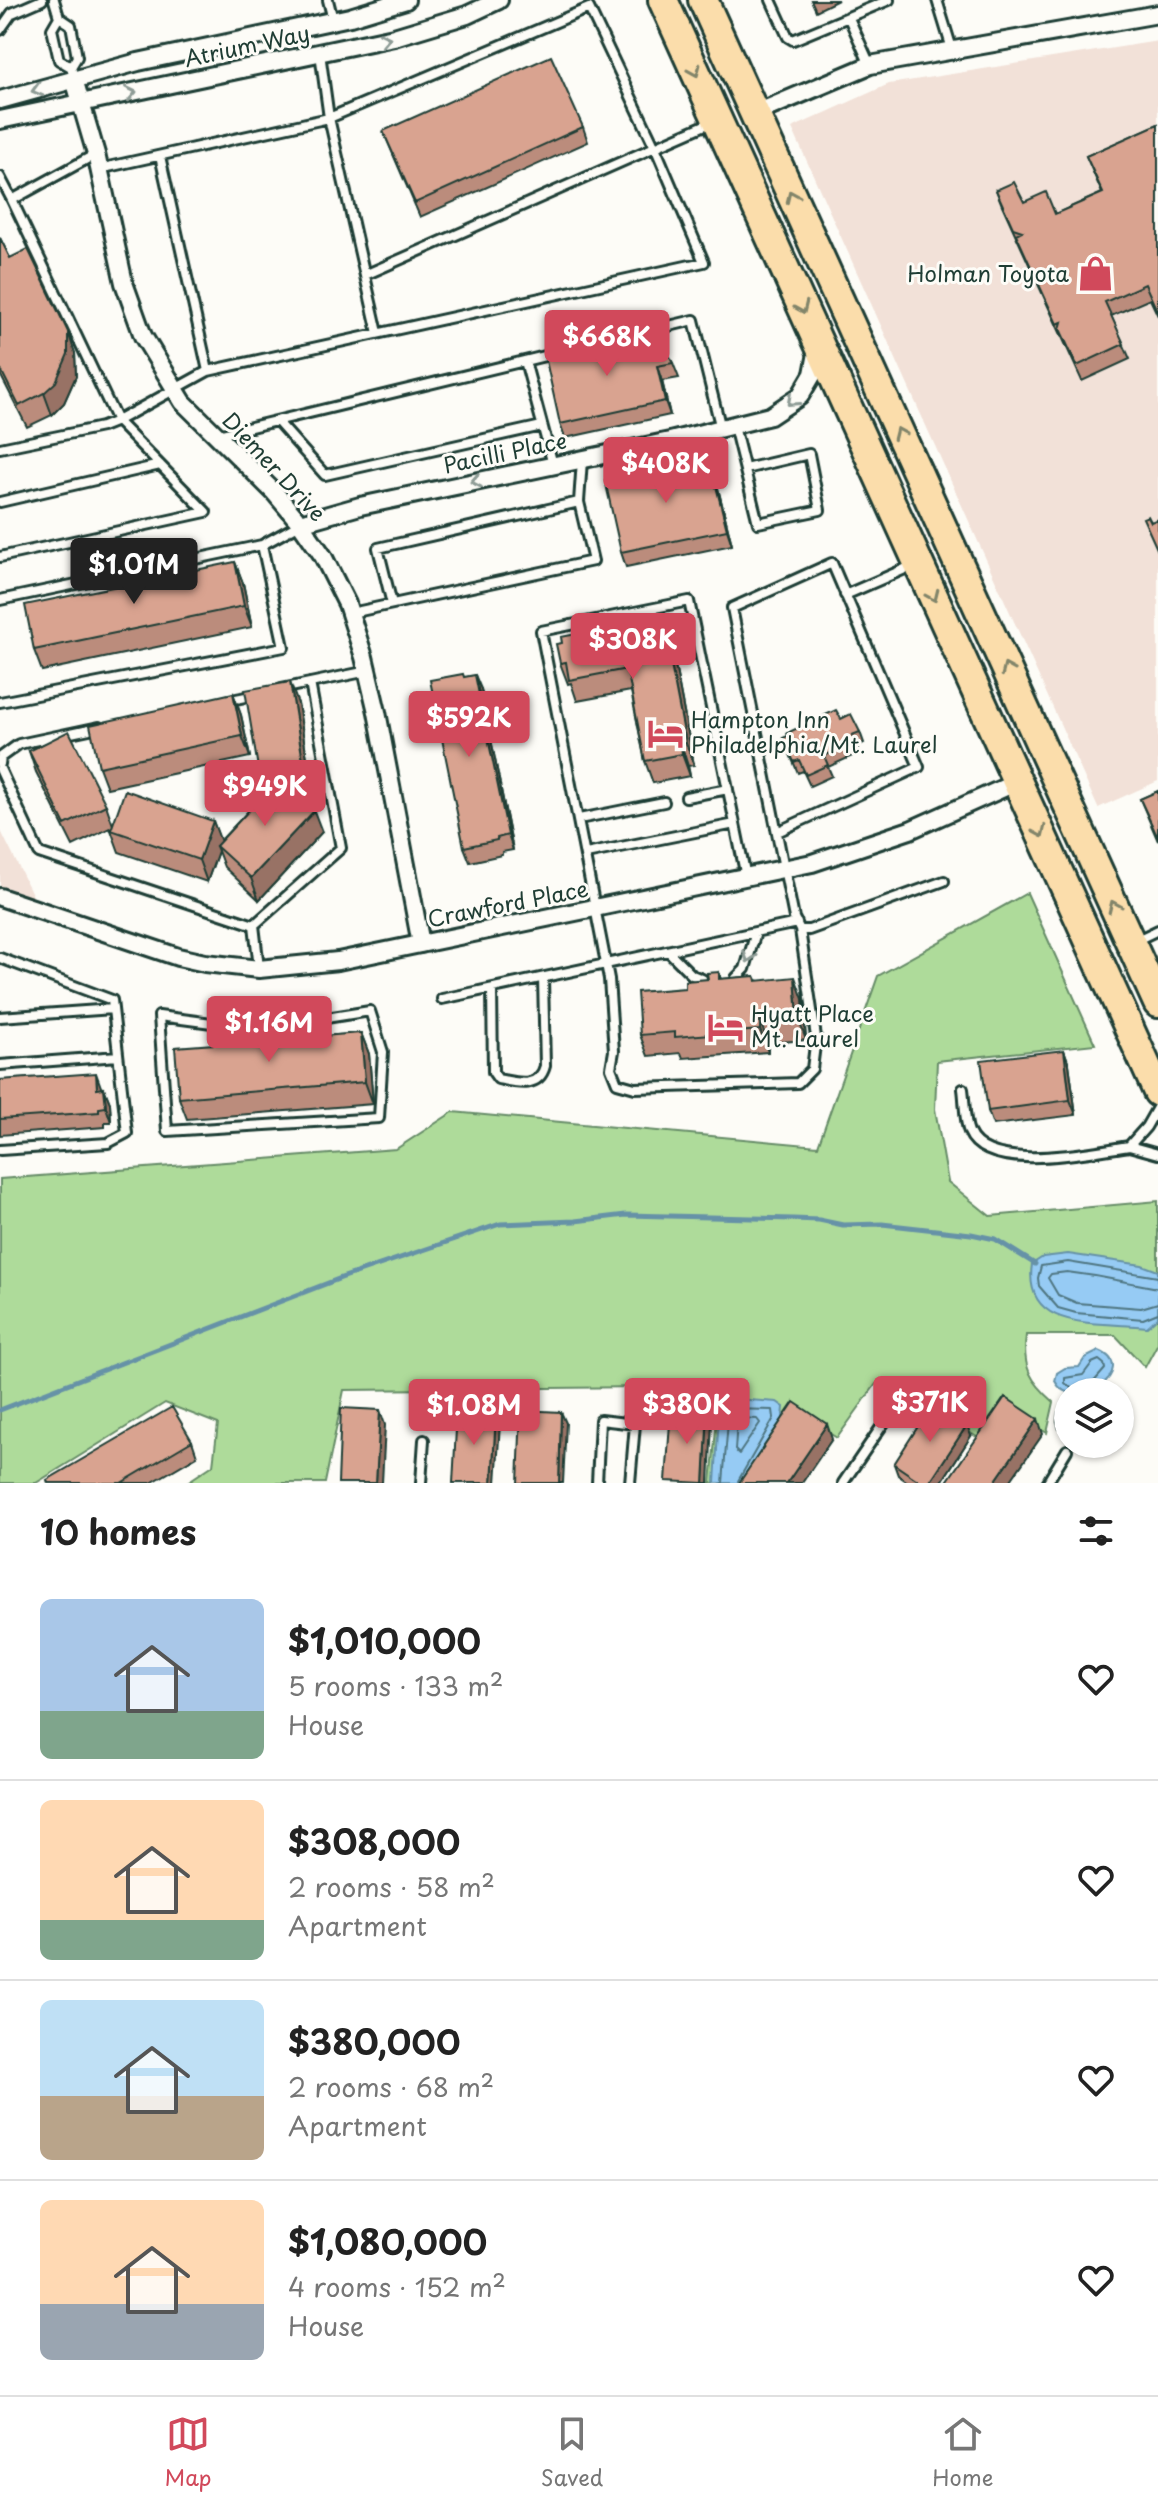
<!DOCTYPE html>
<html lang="en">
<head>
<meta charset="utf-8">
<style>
  body { margin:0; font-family:"Playpen Sans",sans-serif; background:#f2f2f2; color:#222; height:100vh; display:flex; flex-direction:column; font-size:30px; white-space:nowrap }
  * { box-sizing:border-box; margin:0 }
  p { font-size:26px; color:#767676 }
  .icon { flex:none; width:44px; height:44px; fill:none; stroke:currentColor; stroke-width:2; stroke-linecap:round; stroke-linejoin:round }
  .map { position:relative; height:1483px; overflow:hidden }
  .side { display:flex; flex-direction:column; background:#fff; flex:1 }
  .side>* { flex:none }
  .tools { position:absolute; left:1054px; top:1378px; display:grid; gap:16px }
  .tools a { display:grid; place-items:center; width:80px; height:80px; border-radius:50%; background:#fff; box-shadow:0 2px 6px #0004; font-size:40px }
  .price { position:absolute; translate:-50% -68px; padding:0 18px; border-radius:8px; background:#d1495b; color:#fff; font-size:26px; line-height:52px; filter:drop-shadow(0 2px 4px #0008) }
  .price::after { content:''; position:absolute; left:50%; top:48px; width:24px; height:18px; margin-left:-12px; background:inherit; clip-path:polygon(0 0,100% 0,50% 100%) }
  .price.current { background:#222; color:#fff }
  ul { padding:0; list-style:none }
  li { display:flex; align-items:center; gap:24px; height:200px; padding:0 40px }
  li+li { border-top:2px solid #e0e0e0 }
  li span { display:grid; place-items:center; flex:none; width:224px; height:160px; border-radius:12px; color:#555 }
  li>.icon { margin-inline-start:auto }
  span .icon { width:96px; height:96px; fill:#fffc; stroke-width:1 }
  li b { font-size:34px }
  h2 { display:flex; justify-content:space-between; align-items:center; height:96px; padding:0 40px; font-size:34px }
  .menu { display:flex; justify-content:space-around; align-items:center; height:112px; border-top:2px solid #e0e0e0; background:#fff; font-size:22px; color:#767676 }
  .menu a { display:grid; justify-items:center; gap:4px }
  .menu .current { color:#d1495b }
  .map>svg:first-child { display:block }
</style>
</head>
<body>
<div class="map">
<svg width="1158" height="1483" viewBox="0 0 1158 1483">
  <rect width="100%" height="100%" fill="#fdfcf7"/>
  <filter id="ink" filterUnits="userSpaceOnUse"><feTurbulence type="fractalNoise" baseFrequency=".0125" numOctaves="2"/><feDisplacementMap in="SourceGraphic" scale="16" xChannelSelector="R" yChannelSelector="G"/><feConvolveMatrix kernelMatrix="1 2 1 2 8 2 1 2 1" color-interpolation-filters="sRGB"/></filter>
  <g filter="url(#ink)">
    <path fill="#f2e1d8" d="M1158,41V781L1098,808L792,128L889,84Z
      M0,829L36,902L0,888Z"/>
    <path fill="#aedb9a" stroke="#668c67" stroke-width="2" d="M1027,893L1095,1044L937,1061L935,1109L948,1182L990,1216L1158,1201V1343L1145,1367L1115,1335H1026C1022,1367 1030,1381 1054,1402L1047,1433L1009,1409L980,1439L937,1411L931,1419L914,1408L931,1384H876L837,1438L796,1412L748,1483H711L717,1418L647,1413L646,1387L344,1390L325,1483H186L213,1465L218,1424L165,1403L36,1483H0V1179L396,1149L453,1112L818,1146L878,976Z"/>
    <path fill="#96cbf4" stroke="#6692a7" stroke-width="2" d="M1068,1254L1142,1265L1158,1271V1317L1147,1327C1102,1321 1022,1334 1032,1264L1043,1257Z
      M1099,1351C1142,1368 1074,1417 1055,1381L1057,1373L1065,1368L1079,1367L1085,1358Z
      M734,1399L777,1402L784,1407L783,1419L744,1483H715L719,1415L722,1405L726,1400Z"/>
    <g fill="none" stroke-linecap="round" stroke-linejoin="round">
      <path stroke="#4f7681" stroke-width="2" d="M1158,1277L1068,1262L1041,1266L1038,1278L1039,1286L1058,1308L1076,1313L1143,1319L1158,1313
        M1158,1288L1095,1276L1067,1272L1051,1274L1048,1278L1058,1295L1077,1303L1141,1308L1158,1303
        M1076,1392L1065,1383V1378L1083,1375L1092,1363L1099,1360L1104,1364L1105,1369L1091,1385L1089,1392
        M741,1418L757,1419L760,1423L739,1454L735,1450L737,1421Z
        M723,1483L729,1409L773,1410L774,1418L738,1481"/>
      <path stroke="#6692a7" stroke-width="5" d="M0,1410L341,1278L500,1224L575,1221L626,1215L793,1219L819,1220L843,1225L882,1224L971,1234L995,1239L1035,1264"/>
      <defs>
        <path id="service" d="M54,0L59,17L71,25L77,57L71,67
          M328,0L333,20
          M771,0L788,37L793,40L889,0
          M937,0L952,49
          M59,17L52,29L59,60L71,67L72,71
          M849,18L870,65
          M0,30L12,13L42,0
          M99,169L329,118L320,53
          M0,177L12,200L96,154
          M365,275L655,147L589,8L329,118L378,333
          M525,361L553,465
          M208,371L704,262L655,147L712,122
          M277,421L325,475L542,426
          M734,426L758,523L820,510L809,454L745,469
          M218,435L694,320L721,429
          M0,448L102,427L117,421L12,200
          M0,502L160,465
          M0,557L206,512L117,421L208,371L160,156
          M845,595L914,565
          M0,600L262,545L300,524
          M392,604L378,548L579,502
          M351,613L593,561L579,502L582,460
          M281,689L368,671
          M226,701L256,695
          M0,702L284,647L262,545
          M0,764L1,757L19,744L99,727
          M0,769L39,853L254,925L259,968
          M686,797L728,789
          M579,819L664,802
          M777,832L919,767L832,563L732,608L794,918L800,930H809L944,881
          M586,854L735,824
          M746,877L689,601L541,631L609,979L614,1051L611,1068L617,1083L635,1088L798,1083L812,1069L816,1037L800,930
          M254,925L341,848L310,683
          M1135,941L1158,930
          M668,951L692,975L702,979
          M0,958L112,1000L127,1133L108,1143L0,1150
          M736,978L745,969L756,932
          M492,989L493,1072L498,1079C517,1083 539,1089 545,1066L543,978
          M442,999L797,923
          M370,1011L383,1052L379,1118L167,1131L159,1016L257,1029Z
          M0,1017L113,1009
          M0,1065L118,1056
          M963,1089C965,1102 964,1120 969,1132C987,1175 1093,1151 1129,1146
          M1158,1106L1146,1127L1129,1146L1158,1154
          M421,1483L424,1440
          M597,1483L600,1420L635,1424L630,1483
          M843,1483L888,1417
          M1047,1483L1067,1450"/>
        <path id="minor" d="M74,79L96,154L124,283L143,336L183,402L274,492L300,523L323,556L347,604L364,657L377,712L421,944
          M0,100L138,62L350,17L406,0
          M754,114L870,65L1158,14
          M0,120L394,37L467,15L499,0
          M300,523L360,506L670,441L770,416L800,396L813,374L818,348
          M0,897L178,957L205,963L259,969L338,961L812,863L910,830L1017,782"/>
        <path id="trunk" d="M663,0L1158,1092
          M703,0L1158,1003"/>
      </defs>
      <use href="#service" stroke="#1f3d34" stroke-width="14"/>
      <use href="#minor" stroke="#1f3d34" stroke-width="22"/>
      <use href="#trunk" stroke="#1f3d34" stroke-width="34"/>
      <use href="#service" stroke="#fdfcf7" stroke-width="8"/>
      <use href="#minor" stroke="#fdfcf7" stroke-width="16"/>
      <use href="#trunk" stroke="#fbddab" stroke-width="28"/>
    </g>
    <path fill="#bb8c7c" stroke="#1f3d34" stroke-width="2" d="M811,0H838L816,11Z
      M1158,124V316L1150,299L1111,316L1130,359L1082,381L1002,205L996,190L1055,214L1102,193L1086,156Z
      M583,127L588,142L420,217L383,131Z
      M0,238L10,258L75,353L76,376L64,403L52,415L27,427L0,374Z
      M653,344L673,363L679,378L662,381L670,415L565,438L560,424Z
      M714,472L732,545L626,567L621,552Z
      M235,562L243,583L252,627L42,671L34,650Z
      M638,622L645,643L674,660L694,765L688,766L690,776L653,783L645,761L631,691L577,701L571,683L568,684L560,663Z
      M464,677L481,689L513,850L502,852V855L470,862L464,847Z
      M233,693L241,715L250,757L107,788L99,767Z
      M298,704L312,788L292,791L322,832L259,900L224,867L218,851L207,882L119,852L111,830L112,827L73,846L36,772L29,751L106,805L113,825L213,821L220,841L266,792L259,774Z
      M841,719L860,732L864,743L857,746L859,753L828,767L832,776L810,786L803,771L798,773L783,738Z
      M1158,791V841L1140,799Z
      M719,972L721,979L755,976L757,980L803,999L806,1040L768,1043V1052L683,1058L681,1053L648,1056L640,1035L685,988L708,979Z
      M323,1031L324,1036L361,1033L369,1054L373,1104L187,1119L179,1098L214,1044Z
      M1064,1050L1069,1064L1076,1115L993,1125L988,1111Z
      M0,1080L104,1088L110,1103L111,1122H105V1127L0,1135Z
      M1068,1413V1437L1066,1429H1059L1057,1421Z
      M971,1436L941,1483H909L898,1475L894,1464Z
      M192,1441L197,1456L151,1483H48Z"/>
    <path fill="#987265" stroke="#1f3d34" stroke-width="2" d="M68,332L75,353L76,376L64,403L52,415L44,393Z
      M657,366L662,381L670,415L665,401Z
      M709,458L714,472L732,545L727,530Z
      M235,562L243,583L252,627L244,606Z
      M638,622L646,644H642Z
      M666,639L674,660L694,765L686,743Z
      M475,675L481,689L513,850L508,835Z
      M290,682L298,704L312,788L304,767Z
      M233,693L241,715L250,757L242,736Z
      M681,744L688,766L690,776L682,754Z
      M314,811L322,832L259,900L251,878Z
      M213,821L221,842L216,846L218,851L207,882L199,860Z
      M795,977L803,999L806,1040L798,1018Z
      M760,1021L768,1043V1052L760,1030Z
      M361,1033L369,1054L373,1104L365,1082Z
      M1064,1050L1069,1064L1076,1115L1070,1100Z
      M96,1073L101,1087L103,1104L97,1089Z
      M104,1088L110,1103L111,1122L106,1107Z
      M380,1410L385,1425L382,1483H376Z
      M708,1410L712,1422L709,1483H704Z
      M561,1412L566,1423L563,1483H559Z
      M496,1413L500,1424L496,1483H492Z
      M1038,1419L1043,1434L1009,1483H994Z
      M827,1424L832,1439L802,1483H787Z
      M967,1425L971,1436L941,1483H929Z"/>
    <path fill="#d9a390" stroke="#1f3d34" stroke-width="2" d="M551,56L583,127L415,203L383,131Z
      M1158,124V313L1145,284L1105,302L1124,344L1077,366L1060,329L1062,322L1057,324L1016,234L1022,231L1013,228L996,190L1014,182L1024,202L1046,192L1055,214L1103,193L1086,156Z
      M0,238L10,258L28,249L68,332V354L56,382L44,393L19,406L0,368Z
      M649,334L652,343L659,344L668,352L673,363L657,366L665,401L560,424L545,356Z
      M709,458L727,530L621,552L605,480Z
      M1148,516L1151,522L1158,519V551L1143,518Z
      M235,562L244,606L34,650L25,605Z
      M638,622L642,644L666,639L686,743L681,744L682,754L645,761L627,669L569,680L566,662L560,663L556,644L562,643L561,637Z
      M463,674L464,677L475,675L508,835L497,838V840L464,847L430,680Z
      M290,682L304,767L259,774L245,690Z
      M233,693L242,736L99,767L90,725Z
      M836,710L841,719L851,714L860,732L852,735L855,742L824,756L828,765L806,775L799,760L794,762L783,738L788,736L787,733Z
      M69,731L106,805L65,825L29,751Z
      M279,778L314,811L251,878L216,846Z
      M125,790L213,821L199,860L111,830Z
      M1158,791V838L1140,799Z
      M719,972V979L755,976L756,981L795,977L798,1018L760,1021V1030L675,1037V1032L640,1035L637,992L685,988V981L708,979L707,973Z
      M323,1031V1036L361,1033L365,1082L179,1098L175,1047L214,1044V1040Z
      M1064,1050L1070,1100L988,1111L981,1060Z
      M96,1073L97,1089L104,1088L106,1107L99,1108V1112L0,1119V1080Z
      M1005,1397L1038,1419L994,1483H946Z
      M794,1402L827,1424L787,1483H739Z
      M933,1403L967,1425L929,1483H922L894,1464Z
      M172,1407L192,1441L121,1483H48L47,1480Z
      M341,1408L380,1410L376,1483H338Z
      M671,1408L708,1410L704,1483L666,1481Z
      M521,1410L561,1412L559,1483H518Z
      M457,1411L496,1413L492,1483H453Z
      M1058,1412L1068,1413V1432H1066L1067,1422L1057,1421Z"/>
    <defs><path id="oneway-chevron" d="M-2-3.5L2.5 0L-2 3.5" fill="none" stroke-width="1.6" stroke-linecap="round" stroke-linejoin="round" transform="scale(2)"/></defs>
    <g stroke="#8e9c96">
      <use href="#oneway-chevron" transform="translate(385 39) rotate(-12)"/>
      <use href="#oneway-chevron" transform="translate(37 90) rotate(164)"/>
      <use href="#oneway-chevron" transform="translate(131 93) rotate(-12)"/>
      <use href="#oneway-chevron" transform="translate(792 401) rotate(138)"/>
      <use href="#oneway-chevron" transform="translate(476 481) rotate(169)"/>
      <use href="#oneway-chevron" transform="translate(749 957) rotate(109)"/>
    </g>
    <g stroke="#82856a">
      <use href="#oneway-chevron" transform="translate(695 71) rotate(66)"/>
      <use href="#oneway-chevron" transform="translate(792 196) rotate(-114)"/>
      <use href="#oneway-chevron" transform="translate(802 308) rotate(66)"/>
      <use href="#oneway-chevron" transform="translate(899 433) rotate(-114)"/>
      <use href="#oneway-chevron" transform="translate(933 596) rotate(66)"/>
      <use href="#oneway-chevron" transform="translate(1007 669) rotate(-114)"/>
      <use href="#oneway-chevron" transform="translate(1040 832) rotate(66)"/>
      <use href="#oneway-chevron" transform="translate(1114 906) rotate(-114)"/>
    </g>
  </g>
  <defs>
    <symbol id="shop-bare" viewBox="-9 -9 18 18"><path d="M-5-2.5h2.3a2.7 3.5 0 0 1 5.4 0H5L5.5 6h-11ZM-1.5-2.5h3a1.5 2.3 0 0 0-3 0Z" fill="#d1495b" stroke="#fdfcf7" stroke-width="2.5" paint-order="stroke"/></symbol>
    <symbol id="hotel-bare" viewBox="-9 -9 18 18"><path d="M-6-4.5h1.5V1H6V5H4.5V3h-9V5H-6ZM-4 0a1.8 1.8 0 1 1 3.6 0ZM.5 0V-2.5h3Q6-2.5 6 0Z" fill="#d1495b" stroke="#fdfcf7" stroke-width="2.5" paint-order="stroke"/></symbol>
  </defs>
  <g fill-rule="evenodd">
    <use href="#shop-bare" x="1070" y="248" width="51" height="51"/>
    <use href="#hotel-bare" x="640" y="708" width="51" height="51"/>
    <use href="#hotel-bare" x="700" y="1002" width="51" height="51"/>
  </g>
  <g text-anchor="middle" stroke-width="6" stroke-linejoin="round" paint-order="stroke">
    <g font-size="22" fill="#1f3d34" stroke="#fdfcf7">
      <text transform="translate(247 46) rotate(-12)" y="8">Atrium Way</text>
      <text transform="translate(505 453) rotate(-12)" y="8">Pacilli Place</text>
      <text transform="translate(274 467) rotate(47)" y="8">Diemer Drive</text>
      <text transform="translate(508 904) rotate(-11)" y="8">Crawford Place</text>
    </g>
    <g font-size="22" fill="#1f3d34" stroke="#fdfcf7" text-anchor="start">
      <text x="1069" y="282" text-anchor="end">Holman Toyota</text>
      <text x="691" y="728">Hampton Inn<tspan x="691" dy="25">Philadelphia/Mt. Laurel</tspan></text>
      <text x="751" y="1022">Hyatt Place<tspan x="751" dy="25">Mt. Laurel</tspan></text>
    </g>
  </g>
</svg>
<div class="tools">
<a><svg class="icon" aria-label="layers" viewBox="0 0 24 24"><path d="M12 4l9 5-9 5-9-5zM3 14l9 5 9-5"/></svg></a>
</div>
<b class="price" style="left:607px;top:378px">$668K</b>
<b class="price" style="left:666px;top:505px">$408K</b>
<b class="price current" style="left:134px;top:606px">$1.01M</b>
<b class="price" style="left:633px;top:681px">$308K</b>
<b class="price" style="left:469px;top:759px">$592K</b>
<b class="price" style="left:265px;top:828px">$949K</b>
<b class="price" style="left:269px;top:1064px">$1.16M</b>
<b class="price" style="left:930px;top:1444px">$371K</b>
<b class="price" style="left:687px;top:1446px">$380K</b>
<b class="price" style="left:474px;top:1447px">$1.08M</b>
</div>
<section class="side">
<h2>10 homes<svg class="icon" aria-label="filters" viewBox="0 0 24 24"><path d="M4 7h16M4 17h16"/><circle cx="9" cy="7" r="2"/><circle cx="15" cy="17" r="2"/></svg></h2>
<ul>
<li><span style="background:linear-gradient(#a9c7e8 70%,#7fa58c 0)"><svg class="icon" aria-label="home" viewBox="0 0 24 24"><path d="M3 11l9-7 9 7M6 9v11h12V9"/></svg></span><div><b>$1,010,000</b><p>5 rooms · 133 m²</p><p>House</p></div><svg class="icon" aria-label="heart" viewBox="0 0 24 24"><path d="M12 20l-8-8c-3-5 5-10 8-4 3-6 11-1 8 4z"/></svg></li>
<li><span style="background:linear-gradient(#ffd9b3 75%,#7fa58c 0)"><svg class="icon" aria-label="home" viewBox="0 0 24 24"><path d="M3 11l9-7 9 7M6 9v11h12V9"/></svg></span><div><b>$308,000</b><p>2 rooms · 58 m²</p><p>Apartment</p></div><svg class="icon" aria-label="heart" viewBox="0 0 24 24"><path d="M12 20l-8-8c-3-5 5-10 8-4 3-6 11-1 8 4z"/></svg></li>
<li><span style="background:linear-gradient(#bfe0f5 60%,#b9a48a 0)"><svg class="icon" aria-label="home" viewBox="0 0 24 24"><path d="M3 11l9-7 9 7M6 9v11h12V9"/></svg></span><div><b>$380,000</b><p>2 rooms · 68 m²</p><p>Apartment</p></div><svg class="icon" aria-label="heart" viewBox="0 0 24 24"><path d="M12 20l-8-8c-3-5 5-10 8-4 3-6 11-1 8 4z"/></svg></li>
<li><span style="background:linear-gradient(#ffd9b3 65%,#9aa5b1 0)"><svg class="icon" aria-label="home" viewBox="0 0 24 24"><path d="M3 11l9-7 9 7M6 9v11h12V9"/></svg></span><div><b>$1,080,000</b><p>4 rooms · 152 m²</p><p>House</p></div><svg class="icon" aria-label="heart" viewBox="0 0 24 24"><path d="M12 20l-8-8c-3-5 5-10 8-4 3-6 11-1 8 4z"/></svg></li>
</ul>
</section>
<nav class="menu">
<a class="current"><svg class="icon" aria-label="map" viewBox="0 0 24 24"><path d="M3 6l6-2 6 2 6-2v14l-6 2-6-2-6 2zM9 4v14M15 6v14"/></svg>Map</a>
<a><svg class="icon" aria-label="saved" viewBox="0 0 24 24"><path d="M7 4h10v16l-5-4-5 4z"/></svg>Saved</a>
<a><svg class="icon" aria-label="home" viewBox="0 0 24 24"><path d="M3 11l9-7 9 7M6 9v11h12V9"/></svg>Home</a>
</nav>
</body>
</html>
